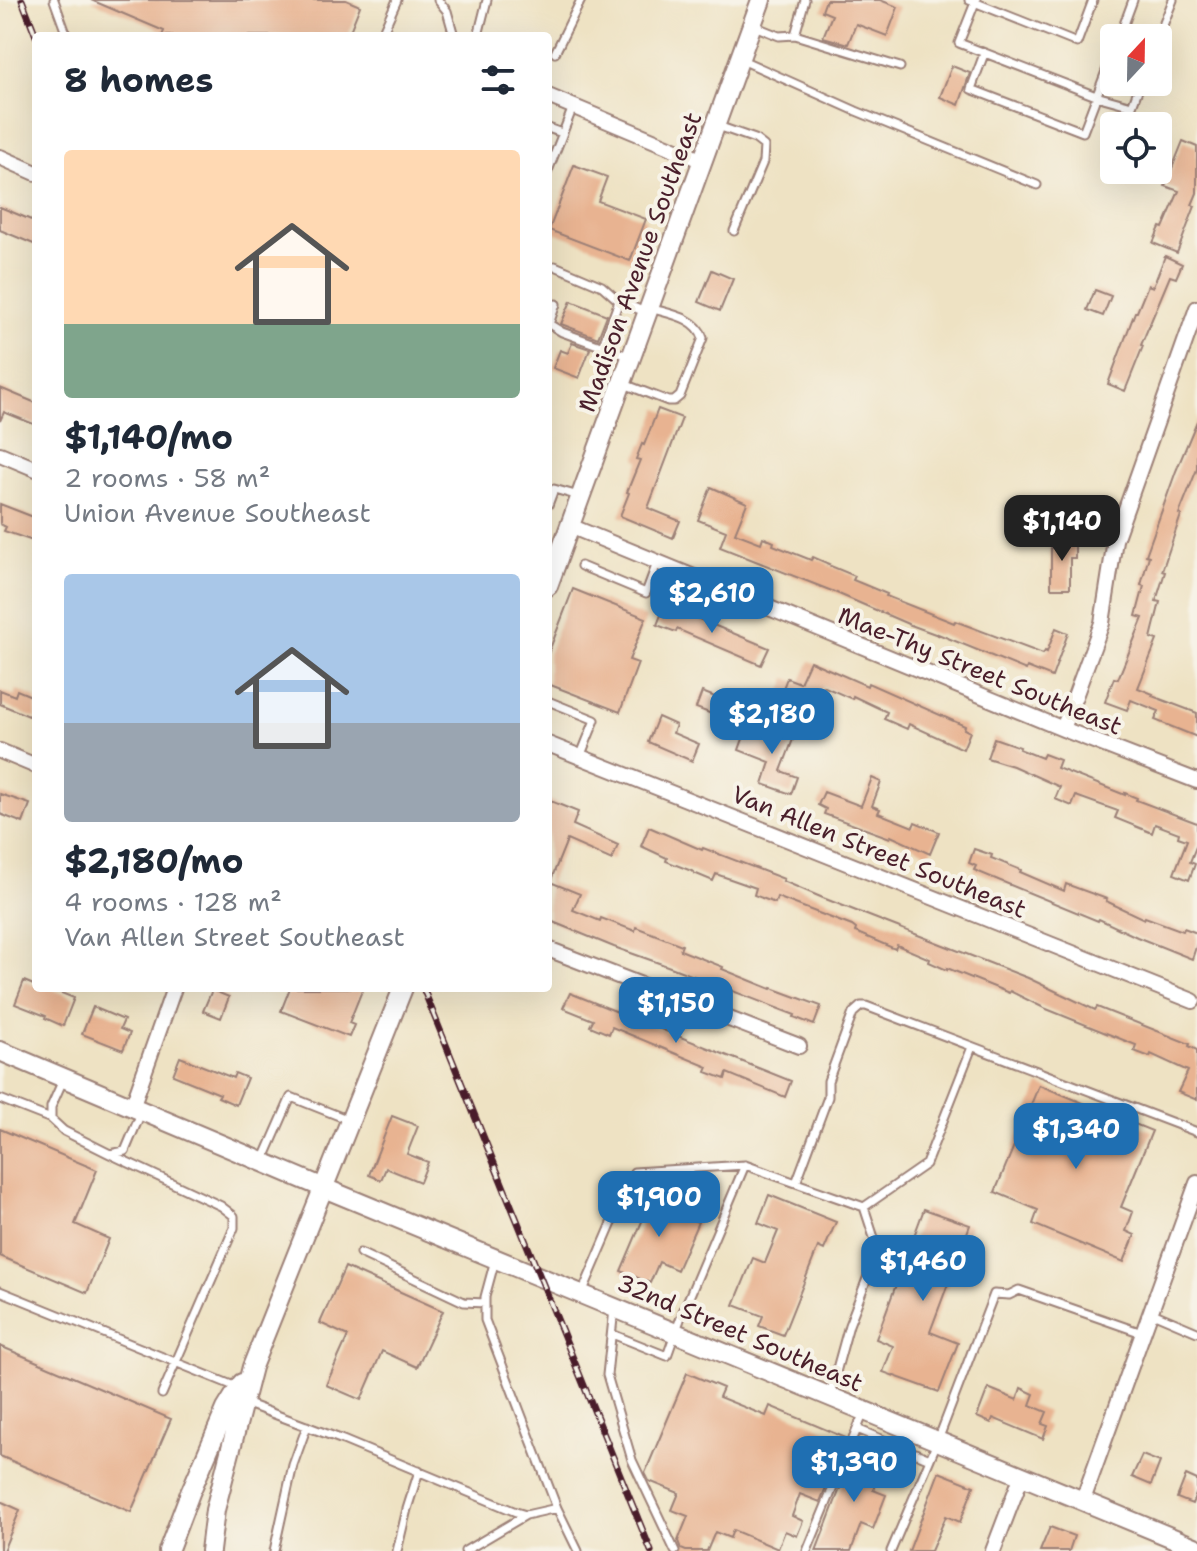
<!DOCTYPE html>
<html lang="en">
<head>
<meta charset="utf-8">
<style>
  body { margin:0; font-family:"Shantell Sans",sans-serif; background:#f2f2f3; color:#1f2937; height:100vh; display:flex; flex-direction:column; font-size:30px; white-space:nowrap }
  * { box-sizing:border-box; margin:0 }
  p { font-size:26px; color:#747a83 }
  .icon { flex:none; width:44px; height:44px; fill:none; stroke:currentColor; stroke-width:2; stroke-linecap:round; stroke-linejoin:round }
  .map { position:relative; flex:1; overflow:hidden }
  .details { position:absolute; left:32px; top:32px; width:520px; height:960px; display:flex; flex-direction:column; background:#fff; border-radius:8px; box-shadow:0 8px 32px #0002 }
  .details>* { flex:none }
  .needle { width:52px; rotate:22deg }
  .controls { position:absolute; left:1100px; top:24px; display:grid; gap:16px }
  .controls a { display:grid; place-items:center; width:72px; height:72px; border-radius:8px; background:#fff; box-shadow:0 8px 32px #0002; font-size:40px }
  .price { position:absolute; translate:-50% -68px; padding:0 18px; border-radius:16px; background:#1f6fb2; color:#fff; font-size:26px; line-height:52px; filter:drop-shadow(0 2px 4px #0008) }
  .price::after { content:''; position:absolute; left:50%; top:48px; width:24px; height:18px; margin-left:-12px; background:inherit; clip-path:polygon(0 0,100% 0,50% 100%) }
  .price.active { background:#222; color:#fff }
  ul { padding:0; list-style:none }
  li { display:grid; align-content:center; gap:16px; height:424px; padding:0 32px }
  li span { display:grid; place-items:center; height:248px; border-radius:8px; color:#555 }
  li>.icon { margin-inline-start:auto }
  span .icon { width:144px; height:144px; fill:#fffc; stroke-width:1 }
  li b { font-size:34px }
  h2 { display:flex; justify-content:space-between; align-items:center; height:96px; padding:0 32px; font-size:34px }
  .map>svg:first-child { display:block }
</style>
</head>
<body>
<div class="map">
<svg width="1197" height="1551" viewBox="0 0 1197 1551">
  <rect width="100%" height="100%" fill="#f7f3e8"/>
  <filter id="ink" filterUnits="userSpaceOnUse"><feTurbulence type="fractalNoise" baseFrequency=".0125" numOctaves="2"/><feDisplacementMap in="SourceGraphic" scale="16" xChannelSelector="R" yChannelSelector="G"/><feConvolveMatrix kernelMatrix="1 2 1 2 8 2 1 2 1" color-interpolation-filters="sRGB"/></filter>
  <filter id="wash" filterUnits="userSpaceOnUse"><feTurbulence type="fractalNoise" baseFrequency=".006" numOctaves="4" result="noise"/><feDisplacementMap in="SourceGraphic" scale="32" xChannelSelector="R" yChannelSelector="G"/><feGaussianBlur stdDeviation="1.8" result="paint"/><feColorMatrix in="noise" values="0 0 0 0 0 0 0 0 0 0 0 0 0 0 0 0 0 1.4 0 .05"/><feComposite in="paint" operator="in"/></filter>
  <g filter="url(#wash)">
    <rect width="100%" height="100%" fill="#eee2c3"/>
    <g id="blocks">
      <path fill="#e8b391" d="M91,0H346L360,6L348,36H162L164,31Z
        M826,0H880L898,7L887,36L856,24L848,44L823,37L832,15L822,11Z
        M952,66L970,73L959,105L940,97Z
        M1183,141L1197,147V193L1192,205L1195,206L1177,253L1153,243L1160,227L1163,228L1179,191L1165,186Z
        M574,165L607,177L598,201L646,219L630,261L549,230Z
        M0,207L36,222V245L0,230Z
        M1165,256L1182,264L1176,278L1170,276L1141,345L1143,346L1125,391L1108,384L1135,312H1137L1148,285L1153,287Z
        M712,270L733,279L720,311L699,302Z
        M1095,290L1111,296L1103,316L1087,310Z
        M571,301L607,315L598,338L561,324Z
        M572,343L590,349L579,378L553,368L560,350L568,353Z
        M0,388L36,403V425L4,412L0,421Z
        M658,409L682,418L648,508L680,521L673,538L620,516L629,493L627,492L640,460L636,459L642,444L644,445Z
        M1197,421V469L1179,514L1181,515L1162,571L1165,572L1156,601L1160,602L1151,638L1157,640L1138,688L1153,694L1152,696L1197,713V737L1155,720L1159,711L1131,700L1127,710L1105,702L1114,678L1118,679L1143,618L1136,616L1144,586L1141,585L1149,556L1146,555L1176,471Z
        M711,487L747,503L735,533L761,543L763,537L774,542L773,545L811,560L813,557L829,564L828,565L855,576L853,580L887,594L886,596L954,623L955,621L1043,654L1045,651L1047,652L1056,628L1068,633L1052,677L1027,667L1026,670L938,634V635L908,624L832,591L720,547L726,531L698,520Z
        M0,504L36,518V542L4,531L6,527L0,524Z
        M1051,541H1075V558H1070V588H1051Z
        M573,589L646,618L629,660L638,663L620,712L548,684V654Z
        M665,605L769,648L761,665L677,629L676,632L657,625Z
        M810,661L867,686L868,683L965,726L964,729L970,732L963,749L909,724L907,729L884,719L887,712L853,696L852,699L823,686L819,696L800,688L797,697L782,691L787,678L800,683Z
        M0,690L15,696L17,690L36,698V719L0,704Z
        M702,692L723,700L717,716L696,708Z
        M658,717L676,725L673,733L699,744L692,761L648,742Z
        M747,728L775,738L779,728L795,734L781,771L797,777L791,794L763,784L770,762L739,750Z
        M994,738L1020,747L1019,749L1042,758L1044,754L1060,760L1057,768L1125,795V793L1137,798L1136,800L1197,823V844L1190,862L1195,864L1189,880L1174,874L1187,840L1178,837L1179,833L1155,824L1152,833L1115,818L1118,811L1076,796L1072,806L1055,799L1060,787L1013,766L987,758Z
        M872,778L881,782L872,806L880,809L878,813L913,827L915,822L939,832L930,854L891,836L890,838L824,814L826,809L818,805L824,792L861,806Z
        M0,794L30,804L23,823L0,814Z
        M548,800L578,812L573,825L618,845L612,860L567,840L550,882L580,894L573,910L600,921L601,918L635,931L636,927L682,945L680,950L723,967L722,969L771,989L772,988L821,1006L814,1025L794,1017L795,1015L673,968L614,947L548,920Z
        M649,827L702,850L703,848L784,879L783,881L823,898L1028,978L1095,1010L1097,1007L1190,1044L1189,1046L1197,1050V1100L1178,1092L1188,1071L1151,1054L1150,1057L1134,1051L1136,1045L1044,1008L1010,991L1009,993L947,968V970L929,962L930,959L897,945L895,949L855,932L856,929L852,926L777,897L775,903L754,895L756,888L716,874L713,881L694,873V872L666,861L667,858L641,846Z
        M974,849L992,855L991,858L1021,870L1020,872L1064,891L1066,884L1107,899L1106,901L1144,919L1145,917L1183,931L1184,928L1197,933V944L1192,959L1137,937L1099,919L1098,921L974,870L976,866L969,863Z
        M24,981L36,986V988H49L74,998L63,1026L45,1018L46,1016L15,1004Z
        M290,988H363L349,1023L354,1025L349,1037L281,1011Z
        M212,990L229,997L221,1018L203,1011Z
        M570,993L791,1081L785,1097L727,1073L725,1079L706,1072L708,1067L612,1027L609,1034L590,1026L593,1020L563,1008Z
        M93,1007L124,1020L120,1029L130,1033L123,1050L82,1034Z
        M180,1057L233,1078L235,1073L247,1078L236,1105L218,1097L220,1094L173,1075Z
        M1039,1085L1152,1131L1121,1207L1133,1212L1126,1231L1135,1235L1124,1262L1033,1224L1038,1210L995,1192Z
        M392,1116L418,1126L407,1154L428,1162L420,1182L386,1168L381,1180L369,1175Z
        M0,1129L97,1170L75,1224L109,1239L87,1293L0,1256Z
        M654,1193L682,1206L679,1214L698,1222L677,1270L659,1262L650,1283L621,1271Z
        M769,1195L836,1222L824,1250L818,1247L783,1335L759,1326L763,1316L734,1305L753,1258L765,1263L778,1231L758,1223Z
        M924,1209L970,1225L930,1332L958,1343L939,1392L883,1372L893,1346L876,1339Z
        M345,1267L443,1311L417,1367L382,1351L361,1400L326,1385L348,1336L320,1323Z
        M0,1346L171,1419L131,1512L0,1456Z
        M687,1373L723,1388L719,1397L766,1416L770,1406L846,1438L820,1502L800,1494L792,1516L803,1521L797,1536L785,1531L778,1549L733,1530L730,1538L715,1532L707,1551H686L681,1549L678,1541L688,1516L672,1510L679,1493L649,1481L645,1473Z
        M988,1388L1017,1400L1021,1388L1034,1394L1030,1405L1047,1412L1042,1424L1048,1426L1043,1439L993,1418L991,1423L977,1417Z
        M855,1450L884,1461L873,1490L886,1495L873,1529L861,1524L851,1551H816Z
        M1142,1455L1160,1462L1151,1485L1132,1477Z
        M939,1472L974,1486L960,1522L946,1516L931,1551H909Z
        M1186,1475L1197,1480V1492L1192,1504L1177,1498Z
        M0,1501L20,1510L3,1551H0Z
        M1050,1527L1074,1536L1069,1551H1040Z"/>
    </g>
  </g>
  <g filter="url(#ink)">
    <use href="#blocks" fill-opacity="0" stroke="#9c8077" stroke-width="2"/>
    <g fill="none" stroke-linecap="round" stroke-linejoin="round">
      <defs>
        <path id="service" d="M54,0L67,36
          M438,0L447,11L454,36
          M969,0L1077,43L1093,0
          M976,0L959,43L1096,96L1132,106L1141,82
          M754,26L779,36L795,35L900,67
          M795,35L805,0
          M381,36L397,0
          M478,36L487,0
          M1119,38L1133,0
          M1158,38L1173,0
          M555,53L581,0
          M984,54L971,89L1083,132L1114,50
          M742,60L856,111L1037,185
          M718,126L755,139L764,146L763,162L734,231
          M548,128L562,133
          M548,171L573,107
          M555,266L602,286L619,301L645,312
          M556,304L549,324L562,332L631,357
          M602,347L619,301
          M624,384L668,401H674L680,396L703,338C697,317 669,314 650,308
          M548,505L554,489L579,496
          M581,566L646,593L657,563
          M548,701L595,720L580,757
          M63,1080L51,1107V1119L64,1131L110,1154L125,1151L141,1113
          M0,1099L51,1119
          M110,1154L221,1206L234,1216V1228L162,1394
          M263,1161L291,1097L349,1120
          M796,1183L828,1097V1081L853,1013L861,1006H866L1197,1132
          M864,1207L926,1164L972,1047
          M360,1253L464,1302L485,1303
          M495,1260L485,1297V1320L557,1508L578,1551
          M0,1291L239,1388
          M582,1293L634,1172L745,1165L864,1207L878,1250L849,1325L830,1394
          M614,1309L607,1375L632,1460L675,1551
          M1150,1312L1197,1332
          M612,1334L667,1356L682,1314L745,1165
          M245,1403L343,1440L516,1512L526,1515L557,1508
          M857,1429L930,1459
          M274,1551L293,1465L307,1426
          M397,1551L407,1509L419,1471
          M465,1551L526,1515
          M807,1551L864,1412
          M891,1551L938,1440L994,1294L1009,1295L1019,1290L1142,1333"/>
        <path id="minor" d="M548,96L703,161
          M0,157L36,173
          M0,454L36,469
          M570,526L1063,729L1197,781
          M1063,729L1102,623L1115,540L1197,308
          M548,744L1193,1001
          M0,751L36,766
          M548,949L799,1046
          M132,1107L174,988
          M1083,1500L1197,1183
          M993,1551L1022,1475"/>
        <path id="tertiary" d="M548,586L761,0
          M0,1051L324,1188L1197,1548
          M168,1551L190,1493L226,1409L242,1383
          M210,1551L215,1510L252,1367L403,988"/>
      </defs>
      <use href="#service" stroke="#9c8077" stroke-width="11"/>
      <use href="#minor" stroke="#9c8077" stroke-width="18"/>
      <use href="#tertiary" stroke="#9c8077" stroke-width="22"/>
      <use href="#service" stroke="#fff" stroke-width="7"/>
      <use href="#minor" stroke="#fff" stroke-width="14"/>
      <use href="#tertiary" stroke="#fff" stroke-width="18"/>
      <defs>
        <path id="rail" d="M22,0L36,36
          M423,988L651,1551"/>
      </defs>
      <use href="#rail" stroke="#4a1f2b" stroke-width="7"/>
      <use href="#rail" stroke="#f7f3e8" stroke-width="4" stroke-dasharray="12" stroke-linecap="butt"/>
    </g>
  </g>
  <g text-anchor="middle" stroke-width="8" stroke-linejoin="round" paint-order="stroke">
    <g font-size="24" fill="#4a1f2b" stroke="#f7f3e8">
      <text transform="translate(640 262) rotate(-70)" y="8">Madison Avenue Southeast</text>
      <text transform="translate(980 671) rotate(22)" y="8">Mae-Thy Street Southeast</text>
      <text transform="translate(879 852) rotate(22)" y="8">Van Allen Street Southeast</text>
      <text transform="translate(740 1333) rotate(23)" y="8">32nd Street Southeast</text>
    </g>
  </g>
</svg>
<div class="controls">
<a><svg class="needle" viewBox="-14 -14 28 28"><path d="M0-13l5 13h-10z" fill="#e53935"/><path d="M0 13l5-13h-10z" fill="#747a83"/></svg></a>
<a><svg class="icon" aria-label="locate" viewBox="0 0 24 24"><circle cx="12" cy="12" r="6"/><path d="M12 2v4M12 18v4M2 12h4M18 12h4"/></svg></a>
</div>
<b class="price active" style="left:1062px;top:563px">$1,140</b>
<b class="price" style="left:712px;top:635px">$2,610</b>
<b class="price" style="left:772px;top:756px">$2,180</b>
<b class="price" style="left:676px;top:1045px">$1,150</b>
<b class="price" style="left:1076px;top:1171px">$1,340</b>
<b class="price" style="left:659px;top:1239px">$1,900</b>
<b class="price" style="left:923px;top:1303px">$1,460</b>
<b class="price" style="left:854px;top:1504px">$1,390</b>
<section class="details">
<h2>8 homes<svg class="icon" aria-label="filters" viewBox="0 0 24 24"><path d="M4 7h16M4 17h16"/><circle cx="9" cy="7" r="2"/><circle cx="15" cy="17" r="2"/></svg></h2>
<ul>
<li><span style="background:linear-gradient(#ffd9b3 70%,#7fa58c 0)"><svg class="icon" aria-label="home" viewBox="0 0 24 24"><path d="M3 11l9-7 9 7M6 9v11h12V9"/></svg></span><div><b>$1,140/mo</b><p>2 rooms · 58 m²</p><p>Union Avenue Southeast</p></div></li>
<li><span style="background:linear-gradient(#a9c7e8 60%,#9aa5b1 0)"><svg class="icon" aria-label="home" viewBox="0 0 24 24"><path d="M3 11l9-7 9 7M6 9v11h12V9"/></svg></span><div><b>$2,180/mo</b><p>4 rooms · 128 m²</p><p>Van Allen Street Southeast</p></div></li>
</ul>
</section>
</div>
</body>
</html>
